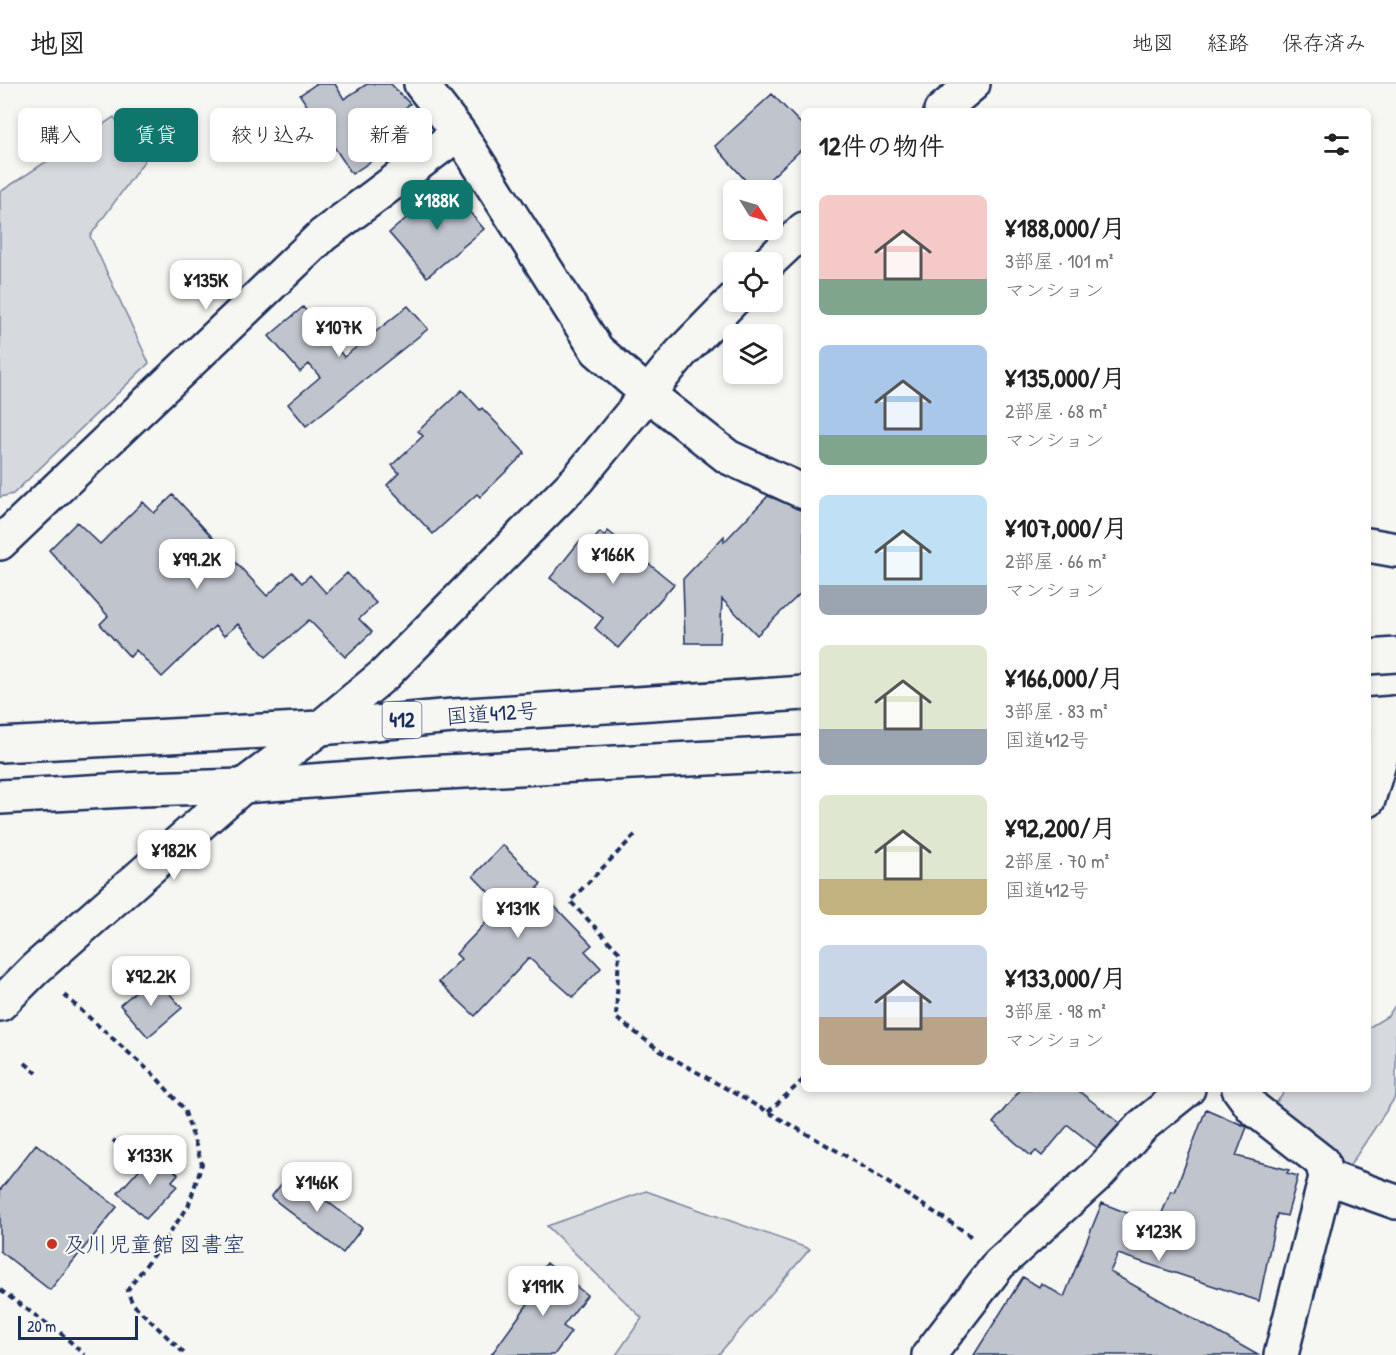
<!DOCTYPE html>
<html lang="ja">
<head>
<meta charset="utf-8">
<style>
  body { margin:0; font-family:"Patrick Hand","Klee One",sans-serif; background:#f2f2f2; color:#222; height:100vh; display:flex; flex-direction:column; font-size:22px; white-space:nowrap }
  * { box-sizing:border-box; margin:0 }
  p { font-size:20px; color:#767676 }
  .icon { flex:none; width:33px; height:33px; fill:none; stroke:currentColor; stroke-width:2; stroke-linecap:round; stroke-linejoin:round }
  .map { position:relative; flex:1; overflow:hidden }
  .panel { position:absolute; left:801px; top:24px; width:570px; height:984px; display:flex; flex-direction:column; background:#fff; border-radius:9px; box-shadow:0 3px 9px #0003 }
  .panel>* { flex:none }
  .top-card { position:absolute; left:18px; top:24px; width:570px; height:54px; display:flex; gap:12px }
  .needle { width:39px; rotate:127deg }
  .controls { position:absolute; left:723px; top:96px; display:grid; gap:12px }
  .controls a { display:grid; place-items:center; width:60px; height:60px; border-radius:9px; background:#fff; box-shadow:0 3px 9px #0003; font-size:30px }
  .scale { position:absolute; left:18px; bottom:15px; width:120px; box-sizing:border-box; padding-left:6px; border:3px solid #1b2f5e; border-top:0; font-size:16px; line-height:21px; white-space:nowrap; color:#1b2f5e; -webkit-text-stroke:4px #f6f6f2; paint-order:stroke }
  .price { position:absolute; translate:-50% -51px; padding:0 14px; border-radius:12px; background:#fff; color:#222; font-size:20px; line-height:39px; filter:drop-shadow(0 2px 3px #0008) }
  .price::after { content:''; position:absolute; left:50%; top:36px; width:18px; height:14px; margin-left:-9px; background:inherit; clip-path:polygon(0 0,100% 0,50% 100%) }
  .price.active { background:#0f766e; color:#fff }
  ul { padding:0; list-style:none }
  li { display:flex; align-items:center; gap:18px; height:150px; padding:0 18px }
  li span { display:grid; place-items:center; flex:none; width:168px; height:120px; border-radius:9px; color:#555 }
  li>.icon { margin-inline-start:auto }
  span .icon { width:72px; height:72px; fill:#fffc; stroke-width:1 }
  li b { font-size:26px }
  h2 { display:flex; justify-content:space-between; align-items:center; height:72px; padding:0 18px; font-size:26px }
  .tag { padding:0 21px; border-radius:9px; background:#fff; box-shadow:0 3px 9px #0003; font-size:21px; line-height:54px }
  .tag.active { background:#0f766e; color:#fff }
  header { display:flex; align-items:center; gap:36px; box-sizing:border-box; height:84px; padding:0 30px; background:#fff; border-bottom:2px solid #e0e0e0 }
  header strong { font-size:28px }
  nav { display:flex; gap:33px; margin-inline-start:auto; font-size:21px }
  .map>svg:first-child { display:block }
</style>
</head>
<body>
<header>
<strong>地図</strong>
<nav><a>地図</a><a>経路</a><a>保存済み</a></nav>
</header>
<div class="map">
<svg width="1396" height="1271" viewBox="0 0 1396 1271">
  <rect width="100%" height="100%" fill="#f6f6f2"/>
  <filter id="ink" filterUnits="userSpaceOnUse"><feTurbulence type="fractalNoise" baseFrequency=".0167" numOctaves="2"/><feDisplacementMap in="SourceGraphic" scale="12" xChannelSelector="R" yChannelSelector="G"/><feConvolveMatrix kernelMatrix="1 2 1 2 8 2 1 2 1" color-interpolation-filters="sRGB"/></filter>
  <g filter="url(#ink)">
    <path fill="#d6d9dd" stroke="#78849e" stroke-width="1.5" d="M114,33L145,76L90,152L149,279L13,410L0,413V108Z
      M1396,920V1012L1349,1083L1268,1029L1287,1005H1368V944L1388,932Z
      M646,1107L810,1165L718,1271H616L642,1234L547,1142Z"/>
    <path fill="#c0c4cd" stroke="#1b2f5e" stroke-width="1.5" d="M316,0H335L344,15L367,0H391L410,20L367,55L379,72L352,90L300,11Z
      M772,10L804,43V63L758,106H754L715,62Z
      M446,100L484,145L427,193L389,149Z
      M408,222L428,245L306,342L288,320L320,293L309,280L300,288L269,252L303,223L344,273Z
      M462,306L480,326L482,324L525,369L480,413L477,410L433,450L387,401L399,389L392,381L423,352L418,347Z
      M173,411L267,512L292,488L302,499L310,491L326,509L347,489L376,519L359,535L372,548L345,573L309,536L266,573L238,540L224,552L215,542L162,593L136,566L130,573L100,540L108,532L49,466L77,438L100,460L143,418L154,429Z
      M768,412L804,426V506L757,551L722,515L720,559H685L683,495L724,452V458Z
      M608,447L674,500L618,564L595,544L603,534L550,494L579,458L587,464L600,448L604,452Z
      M503,761L541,800L537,804L592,861L585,867L601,884L573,913L529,874L475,932L439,898L461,875L456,870L502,822L473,792Z
      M149,896L154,901L159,897L182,924L148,953L120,921Z
      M1021,1005H1076L1120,1039L1097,1064L1068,1041L1042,1072L1036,1067L1031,1072L993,1039Z
      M1206,1025L1247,1043L1236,1072L1289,1086L1287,1089L1298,1092L1287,1132L1277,1130L1259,1217L1118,1170L1110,1188L1258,1271H974L1023,1193L1039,1203L1041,1199L1064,1213L1102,1119L1157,1141L1171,1107L1175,1108Z
      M36,1060L117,1123L50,1206L0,1167V1106Z
      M154,1069L178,1090L172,1097L177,1102L146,1135L118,1109Z
      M290,1089L362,1144L343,1169L271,1113Z
      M547,1179L587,1211L563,1242L571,1248L554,1271H491L535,1210L527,1203Z"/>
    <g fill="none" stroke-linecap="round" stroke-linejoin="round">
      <defs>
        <path id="minor" d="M421,0L459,49L597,266L648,310L728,373L804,408
          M941,27L973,0
          M769,178L804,145
          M0,459L323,151L459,49
          M1368,461L1396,466
          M1368,716L1394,629
          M0,920L35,885L243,702L320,644L385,590L577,396L681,269L734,215
          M1239,1005L1253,1024L1322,1078L1326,1093L1396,1118
          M929,1271L999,1180L1098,1090L1142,1042L1188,1005
          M1281,1271L1326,1093"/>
        <path id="highway" d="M1368,573L1396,571
          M1368,631L1396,629
          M0,661L320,644L453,632L804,609
          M0,713L143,705L243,702L407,690L804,669"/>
      </defs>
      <use href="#minor" stroke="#1b2f5e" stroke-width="38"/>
      <use href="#highway" stroke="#1b2f5e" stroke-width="38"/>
      <path stroke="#1b2f5e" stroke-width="4" stroke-dasharray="6 4.5" stroke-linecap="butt" d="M635,751L570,817L619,868L616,934L663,969L846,1072L967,1149L973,1155
        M64,911L156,993L184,1025L202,1080L188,1123L127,1207L133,1220L186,1271
        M25,979L37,989
        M768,1028L804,995
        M113,1056L126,1067
        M0,1206L63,1251L85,1271"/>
      <use href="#minor" stroke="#f6f6f2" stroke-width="33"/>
      <use href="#highway" stroke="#f6f6f2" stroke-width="33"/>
    </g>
  </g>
  <circle fill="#c8321e" stroke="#f6f6f2" stroke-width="2" cx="52" cy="1160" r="6"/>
  <g text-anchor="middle" stroke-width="4.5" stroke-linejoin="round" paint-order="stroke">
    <rect fill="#f6f6f2" stroke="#5d6b8a" stroke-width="1.5" x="382.5" y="618" width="39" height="36" rx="4.5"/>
    <g font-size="21" font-weight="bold" fill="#1b2f5e">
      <text x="402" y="643">412</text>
    </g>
    <g font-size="22" fill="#1b2f5e" stroke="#f6f6f2">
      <text transform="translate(492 629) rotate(-4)" y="8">国道412号</text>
    </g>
    <g font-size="22" fill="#1b2f5e" stroke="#f6f6f2" text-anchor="start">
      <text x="64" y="1168">及川児童館 図書室</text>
    </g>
  </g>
</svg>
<div class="controls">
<a><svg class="needle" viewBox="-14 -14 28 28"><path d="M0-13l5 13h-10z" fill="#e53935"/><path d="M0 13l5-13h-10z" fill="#767676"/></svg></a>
<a><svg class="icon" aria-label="locate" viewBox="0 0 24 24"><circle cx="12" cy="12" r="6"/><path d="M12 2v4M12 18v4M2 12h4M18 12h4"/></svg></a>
<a><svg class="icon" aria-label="layers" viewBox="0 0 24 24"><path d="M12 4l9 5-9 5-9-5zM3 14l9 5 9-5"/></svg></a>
</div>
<div class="scale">20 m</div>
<b class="price active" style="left:437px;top:147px">¥188K</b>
<b class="price" style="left:206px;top:227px">¥135K</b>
<b class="price" style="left:339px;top:274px">¥107K</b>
<b class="price" style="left:613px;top:501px">¥166K</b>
<b class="price" style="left:197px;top:506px">¥99.2K</b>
<b class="price" style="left:174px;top:797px">¥182K</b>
<b class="price" style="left:518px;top:855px">¥131K</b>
<b class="price" style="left:151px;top:923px">¥92.2K</b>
<b class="price" style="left:150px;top:1102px">¥133K</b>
<b class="price" style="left:317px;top:1129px">¥146K</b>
<b class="price" style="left:1159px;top:1178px">¥123K</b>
<b class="price" style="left:543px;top:1233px">¥191K</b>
<div class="top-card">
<a class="tag">購入</a>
<a class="tag active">賃貸</a>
<a class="tag">絞り込み</a>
<a class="tag">新着</a>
</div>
<section class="panel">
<h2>12件の物件<svg class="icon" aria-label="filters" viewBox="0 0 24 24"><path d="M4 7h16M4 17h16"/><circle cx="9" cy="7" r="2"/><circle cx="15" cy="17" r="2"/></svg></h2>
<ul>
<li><span style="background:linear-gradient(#f6c9c9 70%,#7fa58c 0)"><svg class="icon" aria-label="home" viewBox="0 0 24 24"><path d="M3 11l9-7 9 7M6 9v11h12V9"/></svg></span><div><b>¥188,000/月</b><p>3部屋 · 101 m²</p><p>マンション</p></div></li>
<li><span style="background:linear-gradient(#a9c7e8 75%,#7fa58c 0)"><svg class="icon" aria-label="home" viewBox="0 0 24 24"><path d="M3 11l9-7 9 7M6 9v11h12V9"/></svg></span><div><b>¥135,000/月</b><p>2部屋 · 68 m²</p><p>マンション</p></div></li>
<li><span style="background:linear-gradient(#bfe0f5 75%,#9aa5b1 0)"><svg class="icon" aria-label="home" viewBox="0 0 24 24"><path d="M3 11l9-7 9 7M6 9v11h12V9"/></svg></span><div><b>¥107,000/月</b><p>2部屋 · 66 m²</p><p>マンション</p></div></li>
<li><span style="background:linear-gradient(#dfe7d0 70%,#9aa5b1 0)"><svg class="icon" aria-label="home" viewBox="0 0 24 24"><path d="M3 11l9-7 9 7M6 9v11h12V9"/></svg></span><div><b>¥166,000/月</b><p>3部屋 · 83 m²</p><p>国道412号</p></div></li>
<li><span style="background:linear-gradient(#dfe7d0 70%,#c2b280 0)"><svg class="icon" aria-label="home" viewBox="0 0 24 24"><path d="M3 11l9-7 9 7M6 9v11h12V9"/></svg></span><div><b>¥92,200/月</b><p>2部屋 · 70 m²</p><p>国道412号</p></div></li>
<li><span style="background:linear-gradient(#c9d6e8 60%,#b9a48a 0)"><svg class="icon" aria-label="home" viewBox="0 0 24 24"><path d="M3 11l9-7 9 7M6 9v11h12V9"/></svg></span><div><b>¥133,000/月</b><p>3部屋 · 98 m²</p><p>マンション</p></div></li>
</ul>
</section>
</div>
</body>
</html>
